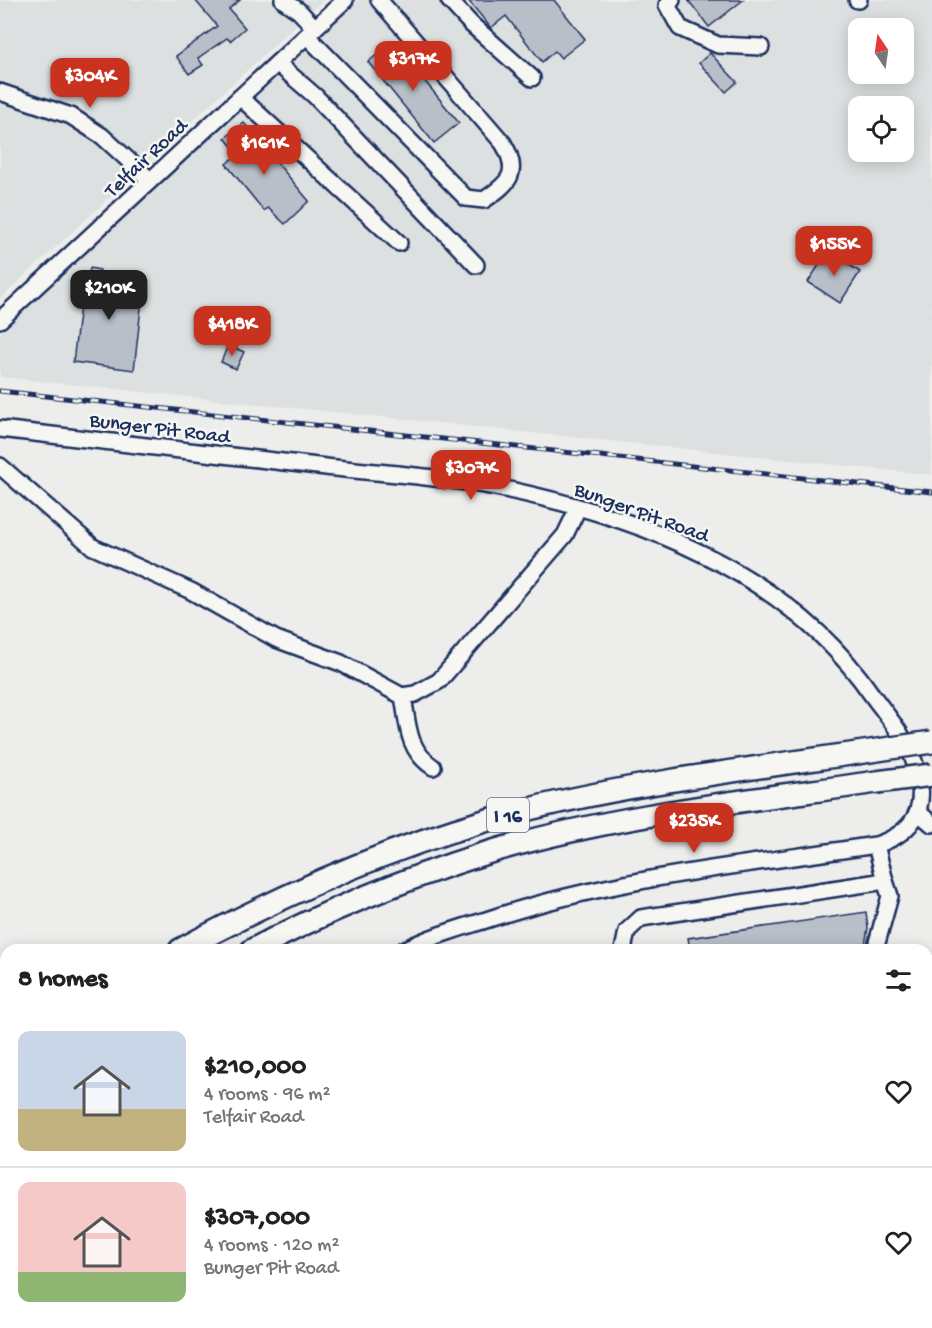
<!DOCTYPE html>
<html lang="en">
<head>
<meta charset="utf-8">
<style>
  body { margin:0; font-family:"Gochi Hand",sans-serif; background:#f6f6f6; color:#222; height:100vh; display:flex; flex-direction:column; font-size:22px; white-space:nowrap }
  * { box-sizing:border-box; margin:0 }
  p { font-size:20px; color:#767676 }
  .icon { flex:none; width:33px; height:33px; fill:none; stroke:currentColor; stroke-width:2; stroke-linecap:round; stroke-linejoin:round }
  .map { position:relative; flex:1; overflow:hidden }
  .sheet { position:absolute; left:0px; top:944px; width:933px; height:386px; display:flex; flex-direction:column; background:#fff; border-radius:18px 18px 0 0; box-shadow:0 3px 15px #0003 }
  .sheet>* { flex:none }
  .needle { width:39px; rotate:347deg }
  .fabs { position:absolute; left:848px; top:18px; display:grid; gap:12px }
  .fabs a { display:grid; place-items:center; width:66px; height:66px; border-radius:12px; background:#fff; box-shadow:0 3px 15px #0003; font-size:30px }
  .price { position:absolute; translate:-50% -51px; padding:0 14px; border-radius:12px; background:#c8321e; color:#fff; font-size:20px; line-height:39px; filter:drop-shadow(0 2px 3px #0008) }
  .price::after { content:''; position:absolute; left:50%; top:36px; width:18px; height:14px; margin-left:-9px; background:inherit; clip-path:polygon(0 0,100% 0,50% 100%) }
  .price.on { background:#222; color:#fff }
  ul { padding:0; list-style:none }
  li { display:flex; align-items:center; gap:18px; height:150px; padding:0 18px }
  li+li { border-top:2px solid #e0e0e0 }
  li span { display:grid; place-items:center; flex:none; width:168px; height:120px; border-radius:12px; color:#555 }
  li>.icon { margin-inline-start:auto }
  span .icon { width:72px; height:72px; fill:#fffc; stroke-width:1 }
  li b { font-size:26px }
  h2 { display:flex; justify-content:space-between; align-items:center; height:72px; padding:0 18px; font-size:26px }
  .map>svg:first-child { display:block }
</style>
</head>
<body>
<div class="map">
<svg width="932" height="1328" viewBox="0 0 932 1328">
  <rect width="100%" height="100%" fill="#edeeec"/>
  <filter id="ink" filterUnits="userSpaceOnUse"><feTurbulence type="fractalNoise" baseFrequency=".0167" numOctaves="2"/><feDisplacementMap in="SourceGraphic" scale="12" xChannelSelector="R" yChannelSelector="G"/><feConvolveMatrix kernelMatrix="1 2 1 2 8 2 1 2 1" color-interpolation-filters="sRGB"/></filter>
  <g filter="url(#ink)">
    <path fill="#dde0e1" fill-rule="evenodd" d="M0,0H323L0,299Z
      M358,0H932V475L0,377V333ZM858,28H903V74H858ZM858,106H903V152H858Z"/>
    <path fill="#a5acbc" stroke="#6e7a96" stroke-width="1.5" d="M88,1323H595L594,1328H82Z"/>
    <path fill="#b9bfc8" stroke="#1b2f5e" stroke-width="1.5" d="M195,0H240L229,9L245,28L230,41L227,38L198,58L203,65L189,74L176,56L217,26Z
      M468,0H554L585,39L561,58L555,51L542,62L506,16L491,28Z
      M688,0H743L709,27Z
      M393,42L459,123L434,143L368,62Z
      M710,53L737,82L726,92L699,63Z
      M244,123L309,201L285,224L268,208L264,211L226,164L238,154L225,138Z
      M828,251L860,272L840,303L808,282Z
      M90,268L100,270L99,275L144,281L134,370L73,362L84,274H89Z
      M228,345L244,352L236,369L221,362Z
      M866,912L868,928L864,950H690L688,938Z"/>
    <g fill="none" stroke-linecap="round" stroke-linejoin="round">
      <defs>
        <path id="minor" d="M283,0L299,11L315,28
          M449,0L471,24L532,78
          M672,0L667,5L680,28L718,45L761,47
          M857,0H859
          M307,36L466,198L484,200C509,183 521,173 503,143L379,0
          M277,63L315,96L476,265
          M0,92L71,116L102,136L150,180
          M240,97L399,243
          M0,320L345,0
          M0,429C103,441 206,453 309,465C371,473 434,475 495,487C638,516 786,570 872,695C888,717 908,740 916,767C928,806 916,832 876,845C746,865 616,877 489,919C461,928 431,936 404,950
          M0,466L93,547L191,591L276,639L341,663L402,696L415,694L439,681L565,535L578,508
          M403,696C408,724 407,750 433,767
          M919,813L932,824
          M623,950L627,931L641,918L885,881L876,845
          M875,950L890,896L885,881
          M0,1158L6,1154
          M631,1328L633,1323
          M669,1328L670,1323
          M774,1328L775,1323"/>
        <path id="highway" d="M180,950C289,891 405,840 525,810C635,783 746,769 857,753
          M252,950C326,911 404,879 483,854C611,815 745,801 877,782
          M0,1051L6,1048
          M0,1088L6,1085"/>
      </defs>
      <use href="#minor" stroke="#1b2f5e" stroke-width="20"/>
      <use href="#highway" stroke="#1b2f5e" stroke-width="26"/>
      <path stroke="#1b2f5e" stroke-width="2" stroke-dasharray="6 4.5" stroke-linecap="butt" d="M71,1328L79,1323"/>
      <use href="#minor" stroke="#f6f6f2" stroke-width="15"/>
      <use href="#highway" stroke="#f6f6f2" stroke-width="21"/>
      <defs>
        <path id="rail" d="M0,391L932,492
          M927,1036L932,1018
          M848,1328L849,1323"/>
      </defs>
      <use href="#rail" stroke="#1b2f5e" stroke-width="5"/>
      <use href="#rail" stroke="#f6f6f2" stroke-width="3" stroke-dasharray="9" stroke-linecap="butt"/>
      <defs>
        <path id="highway-bridge" d="M857,753L932,742
          M877,782L932,775"/>
      </defs>
      <use href="#highway-bridge" stroke="#1b2f5e" stroke-width="26" stroke-linecap="butt"/>
      <use href="#highway-bridge" stroke="#f6f6f2" stroke-width="21"/>
    </g>
  </g>
  <g text-anchor="middle" stroke-width="5" stroke-linejoin="round" paint-order="stroke">
    <rect fill="#f6f6f2" stroke="#5d6b8a" stroke-width="1.5" x="487" y="798" width="42" height="34" rx="4.5"/>
    <g font-size="20" font-weight="bold" fill="#1b2f5e">
      <text x="508" y="822">I 16</text>
    </g>
    <g font-size="21" fill="#1b2f5e" stroke="#f6f6f2">
      <text transform="translate(145 157) rotate(-43)" y="7">Telfair Road</text>
      <text transform="translate(160 427) rotate(7)" y="7">Bunger Pit Road</text>
      <text transform="translate(642 511) rotate(20)" y="7">Bunger Pit Road</text>
    </g>
  </g>
</svg>
<div class="fabs">
<a><svg class="needle" viewBox="-14 -14 28 28"><path d="M0-13l5 13h-10z" fill="#e53935"/><path d="M0 13l5-13h-10z" fill="#767676"/></svg></a>
<a><svg class="icon" aria-label="locate" viewBox="0 0 24 24"><circle cx="12" cy="12" r="6"/><path d="M12 2v4M12 18v4M2 12h4M18 12h4"/></svg></a>
</div>
<b class="price" style="left:413px;top:92px">$317K</b>
<b class="price" style="left:90px;top:109px">$304K</b>
<b class="price" style="left:264px;top:176px">$161K</b>
<b class="price" style="left:834px;top:277px">$155K</b>
<b class="price on" style="left:109px;top:321px">$210K</b>
<b class="price" style="left:232px;top:357px">$418K</b>
<b class="price" style="left:471px;top:501px">$307K</b>
<b class="price" style="left:694px;top:854px">$235K</b>
<section class="sheet">
<h2>8 homes<svg class="icon" aria-label="filters" viewBox="0 0 24 24"><path d="M4 7h16M4 17h16"/><circle cx="9" cy="7" r="2"/><circle cx="15" cy="17" r="2"/></svg></h2>
<ul>
<li><span style="background:linear-gradient(#c9d6e8 65%,#c2b280 0)"><svg class="icon" aria-label="home" viewBox="0 0 24 24"><path d="M3 11l9-7 9 7M6 9v11h12V9"/></svg></span><div><b>$210,000</b><p>4 rooms · 96 m²</p><p>Telfair Road</p></div><svg class="icon" aria-label="heart" viewBox="0 0 24 24"><path d="M12 20l-8-8c-3-5 5-10 8-4 3-6 11-1 8 4z"/></svg></li>
<li><span style="background:linear-gradient(#f6c9c9 75%,#8fb573 0)"><svg class="icon" aria-label="home" viewBox="0 0 24 24"><path d="M3 11l9-7 9 7M6 9v11h12V9"/></svg></span><div><b>$307,000</b><p>4 rooms · 120 m²</p><p>Bunger Pit Road</p></div><svg class="icon" aria-label="heart" viewBox="0 0 24 24"><path d="M12 20l-8-8c-3-5 5-10 8-4 3-6 11-1 8 4z"/></svg></li>
</ul>
</section>
</div>
</body>
</html>
